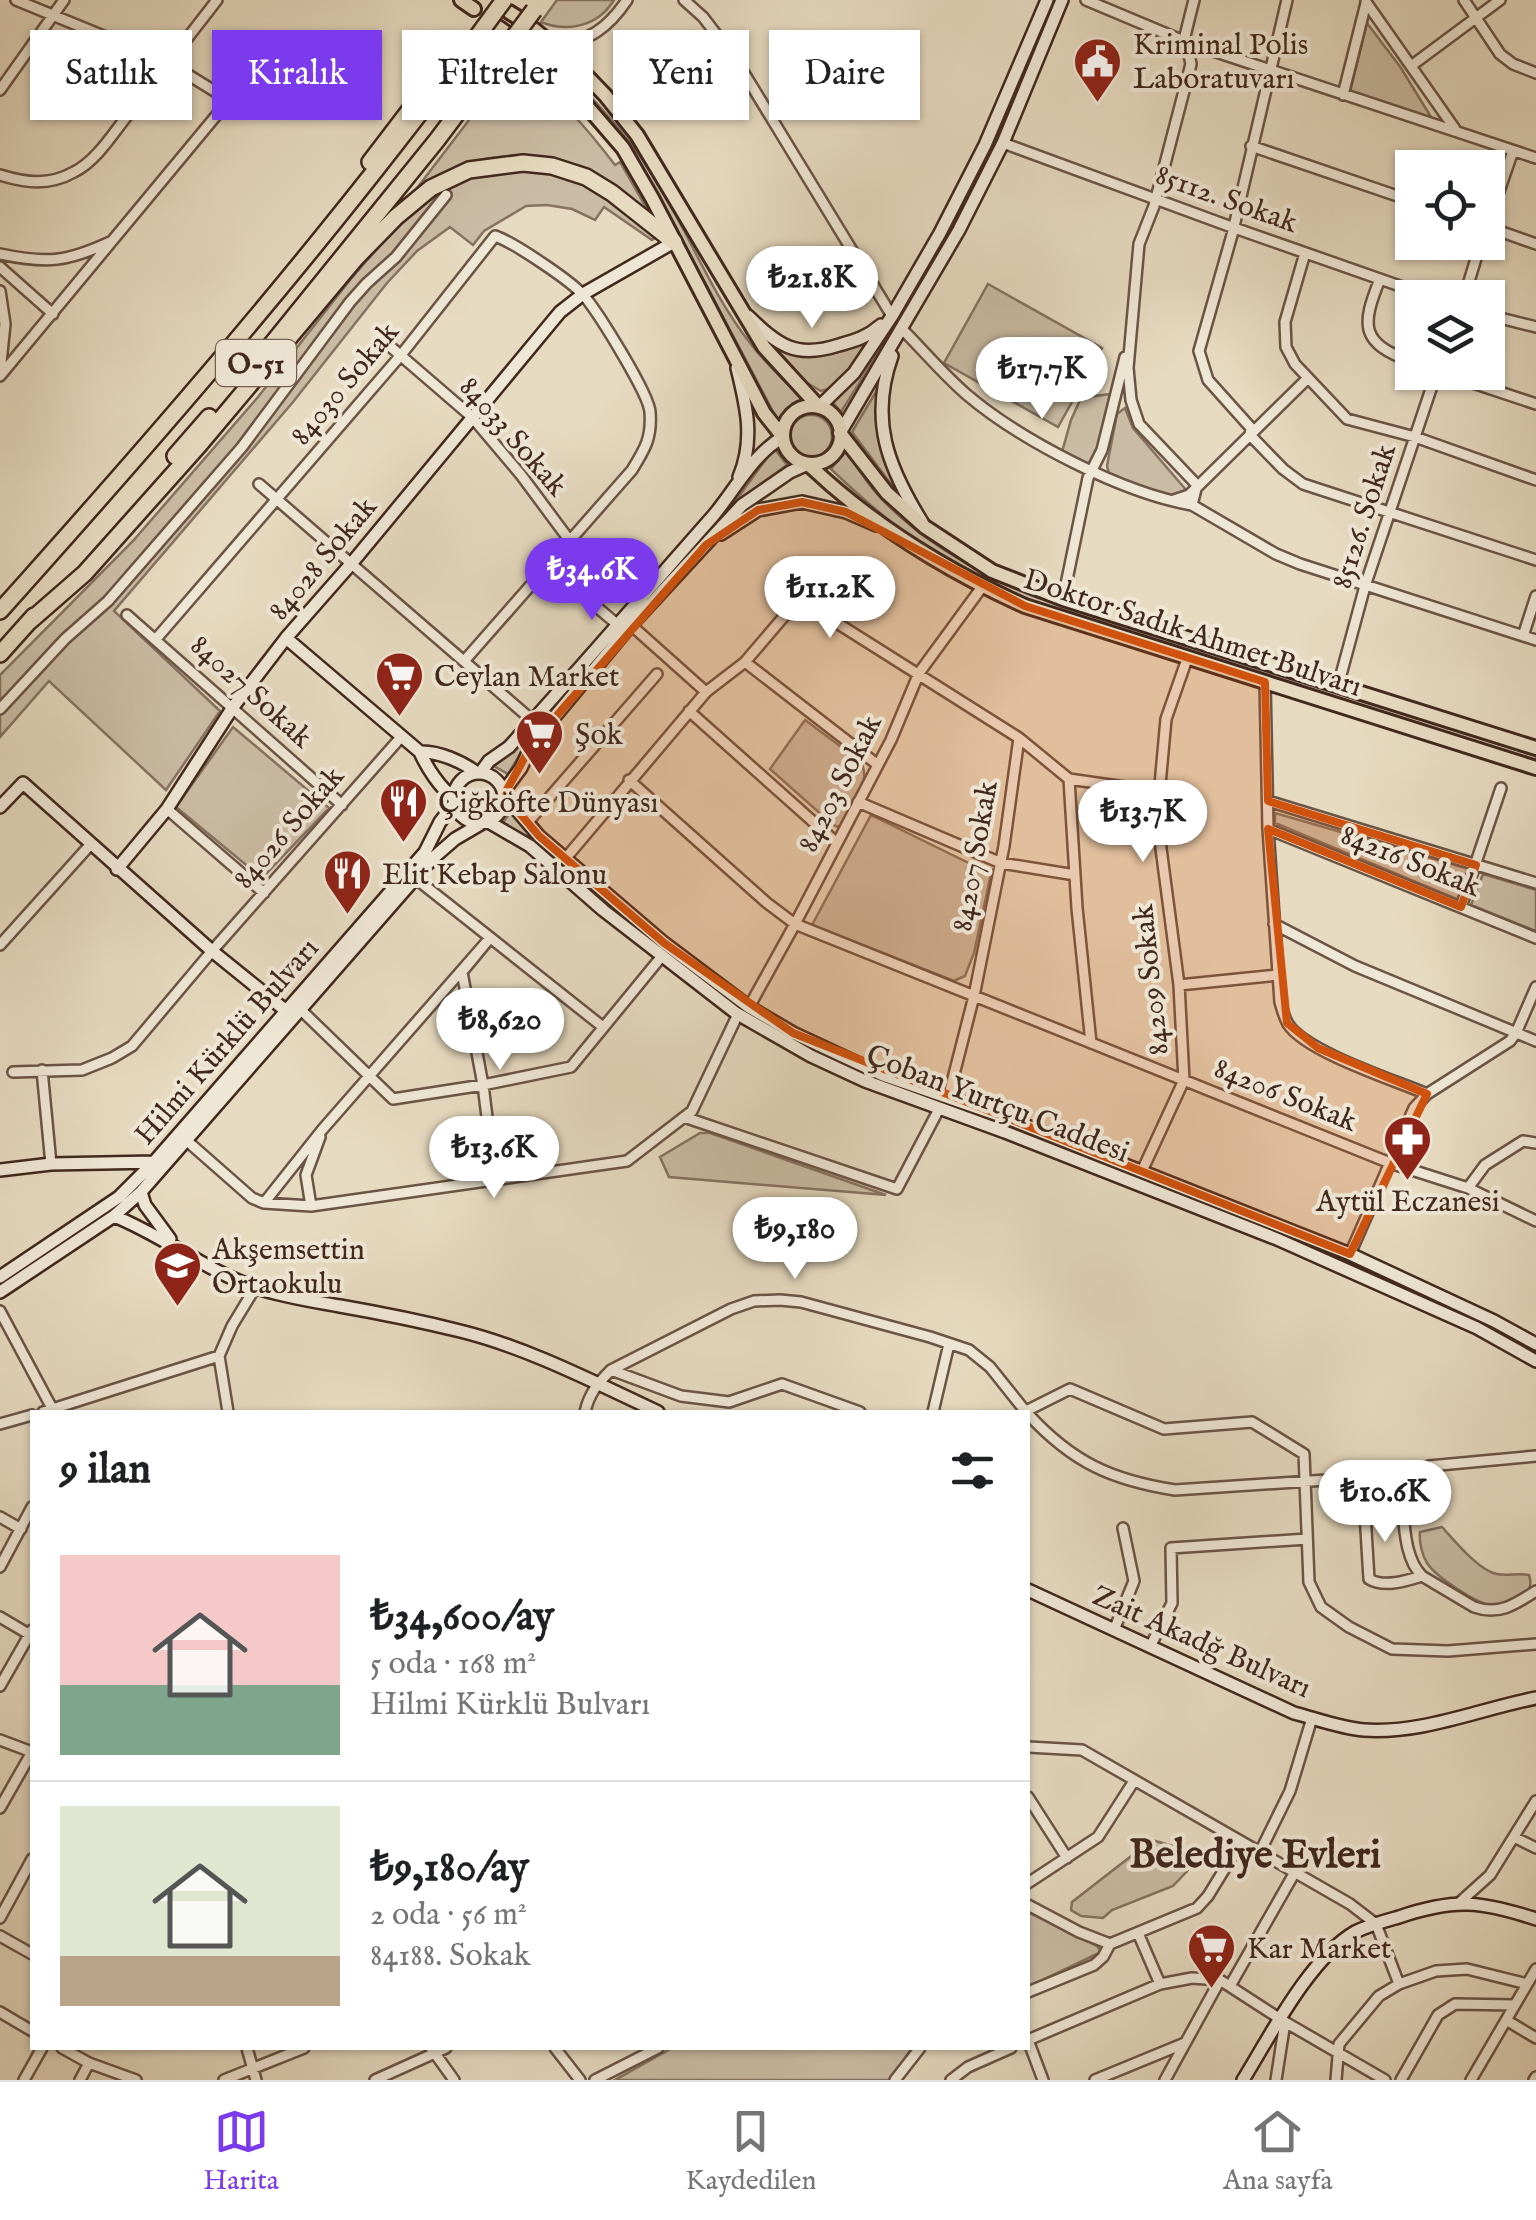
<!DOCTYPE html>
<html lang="tr">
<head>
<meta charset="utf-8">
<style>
  body { margin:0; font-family:"IM FELL English",serif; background:#f6f6f6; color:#202124; height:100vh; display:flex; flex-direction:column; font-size:38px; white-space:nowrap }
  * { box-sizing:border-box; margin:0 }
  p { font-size:32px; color:#757577 }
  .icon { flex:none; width:55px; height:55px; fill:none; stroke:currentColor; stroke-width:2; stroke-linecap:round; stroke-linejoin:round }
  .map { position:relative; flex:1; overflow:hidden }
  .sheet { position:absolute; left:30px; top:1410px; width:1000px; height:640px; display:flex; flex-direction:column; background:#fff; border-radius:0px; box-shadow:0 2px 8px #0004 }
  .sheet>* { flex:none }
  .guide { position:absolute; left:30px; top:30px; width:1000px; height:90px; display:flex; gap:20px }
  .buttons { position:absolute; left:1395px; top:150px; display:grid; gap:20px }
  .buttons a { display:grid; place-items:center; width:110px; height:110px; border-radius:0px; background:#fff; box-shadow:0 2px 8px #0004; font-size:50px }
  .price { position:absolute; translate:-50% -85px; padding:0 22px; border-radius:35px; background:#fff; color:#222; font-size:32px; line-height:65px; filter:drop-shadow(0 2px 5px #0008) }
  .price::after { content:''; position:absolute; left:50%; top:60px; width:30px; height:22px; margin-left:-15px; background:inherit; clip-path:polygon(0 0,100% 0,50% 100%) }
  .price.active { background:#7c3aed; color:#fff }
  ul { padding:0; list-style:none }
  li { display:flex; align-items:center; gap:30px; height:250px; padding:0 30px }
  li+li { border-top:2px solid #e0e0e0 }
  li span { display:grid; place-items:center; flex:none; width:280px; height:200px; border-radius:0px; color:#555 }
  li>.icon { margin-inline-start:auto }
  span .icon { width:120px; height:120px; fill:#fffc; stroke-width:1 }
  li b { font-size:42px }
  h2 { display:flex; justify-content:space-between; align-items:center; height:120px; padding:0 30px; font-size:42px }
  .pill { padding:0 35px; border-radius:0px; background:#fff; box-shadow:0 2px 8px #0004; font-size:35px; line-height:90px }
  .pill.active { background:#7c3aed; color:#fff }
  .tab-bar { display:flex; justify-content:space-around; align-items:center; height:140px; border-top:2px solid #e0e0e0; background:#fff; font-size:28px; color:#757577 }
  .tab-bar a { display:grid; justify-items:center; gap:5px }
  .tab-bar .active { color:#7c3aed }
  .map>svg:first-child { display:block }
</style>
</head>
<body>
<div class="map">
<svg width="1536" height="2080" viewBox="0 0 1536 2080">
  <rect width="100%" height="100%" fill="#e6dac0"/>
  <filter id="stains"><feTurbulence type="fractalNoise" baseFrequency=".002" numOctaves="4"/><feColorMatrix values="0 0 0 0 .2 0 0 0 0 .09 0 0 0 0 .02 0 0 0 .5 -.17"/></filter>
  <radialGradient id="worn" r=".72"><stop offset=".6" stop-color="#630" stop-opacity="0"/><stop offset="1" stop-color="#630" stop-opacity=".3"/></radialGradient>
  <path fill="#cabca4" stroke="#857260" stroke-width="2.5" d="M557,0H614C598,26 568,33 541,22Z
    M1052,0H1057C1030,64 1005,127 974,189C934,266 887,339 841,412L832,401C868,370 889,330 913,290C968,197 1012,100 1052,0Z
    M1367,23L1401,68L1434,122L1350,92Z
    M530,41C578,80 620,124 654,177C688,231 710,292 750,343C765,363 785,381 802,399L790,408L778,421L674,224L650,182L622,140L526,46Z
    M515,60C556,94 583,123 615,165L620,162L652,218C637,205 621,189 604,179C559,152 494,148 447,172C436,178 425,186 414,192Z
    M530,170C584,177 616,201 655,238L652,240L604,207L595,220L572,209L547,205L526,206L484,231L473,245L450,227L417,251L387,283L293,402L114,611L220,711L166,790L49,681L0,737V675L133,541L258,397L350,280L402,220L442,188L466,176L497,171Z
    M988,284L1102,348L1058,427L944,363Z
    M869,342C857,361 845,386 821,391L807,383L773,347C813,363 830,355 869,342Z
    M877,390C874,433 881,458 900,496L852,432Z
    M1110,394L1096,460L1084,467L1062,452L1071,420L1081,398Z
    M1125,408L1133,428L1187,491L1184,495L1172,498L1115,478L1109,473L1107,466L1117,414Z
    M790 436a21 21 0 1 1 42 0a21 21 0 1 1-42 0Z
    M774,448L787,465L739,500L651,596L529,740L508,774L494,766L527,739L650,595L737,499Z
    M846,451C856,465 866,482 878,495C920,541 976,572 1033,596L1536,756V760L1031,602C991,583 950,565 914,539C884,518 857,494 831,469Z
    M805,720L860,761C872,779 855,816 838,827L833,825L770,769Z
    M233,727L329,808L262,878L176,807Z
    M511,811L773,1028C851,1070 935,1099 1018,1131C1193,1197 1373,1260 1536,1352V1355L1481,1323L1365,1271L1218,1210L1047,1142L878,1080L806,1048L744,1012L618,915L535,843L502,824Z
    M1275,813L1469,869L1459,900L1275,823Z
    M871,815L991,874L974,953L965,976L954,981L812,925Z
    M1483,874L1536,890V931L1471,905Z
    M700,1133H710L886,1195L669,1177L660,1157Z
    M1442,1527C1454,1540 1479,1571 1497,1574C1507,1576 1519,1573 1529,1575C1536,1595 1513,1607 1494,1606C1478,1605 1436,1577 1427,1563C1422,1555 1419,1542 1420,1532Z
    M1152,1840L1176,1847L1189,1858L1190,1868L1173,1886L1112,1910L1103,1918L1081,1916L1071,1910L1072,1902Z
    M1028,1912L1097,1946L1100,1950L1099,1953L1028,1987Z
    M672,2048H912L890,2080H615Z"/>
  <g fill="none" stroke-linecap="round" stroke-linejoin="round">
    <defs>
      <path id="street" d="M684,0L703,17L736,60L892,316
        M1086,0L1186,42L1536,158
        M1194,0L1185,36L1191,64L1154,206L1139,244L1128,368L1131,400L1139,424L1197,485L1192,505L1276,554L1300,564L1536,640
        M1287,0L1232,235L1199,351L1208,380L1251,428L1250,435L1283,469L1303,484L1536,560
        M1464,0L1500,54L1513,64L1536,73
        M1366,2L1455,129
        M557,49C591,37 606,31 627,0
        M1411,66L1500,0
        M0,90L64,0
        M1343,95L1366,3
        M1003,143L1226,225L1434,298
        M1251,146L1412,201
        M0,175C26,183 49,186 74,172C96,161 112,135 127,116C157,77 187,39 217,0
        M1488,223L1513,151
        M1488,227L1536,244
        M1305,253L1285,322L1286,347L1295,364L1347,419L1415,437L1536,480
        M0,254C48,264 67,262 112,241
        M0,267L53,314
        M1380,279C1361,326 1360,343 1412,362
        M0,291L5,324L0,372
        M1464,298L1481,242
        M1488,315L1536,327
        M901,328C923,350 943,374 966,394C1020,440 1122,493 1192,505
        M392,348L472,417L521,475L570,541L643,596
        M1443,373L1536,404
        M0,376L220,111C221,103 221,98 216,92L169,63L16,0
        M259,484L533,721
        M1174,500L1189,495L1308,378
        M548,566L618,625
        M1063,599L1088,478L1102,450L1125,357
        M127,615L342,805
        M1523,636L1536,596
        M156,639L401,355L495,236C513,242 573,282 585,297C599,314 649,394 650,412C652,438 645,449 632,470L465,660
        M745,662L786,614L818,611L1019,738L1004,846L974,996L948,1098
        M1265,682L1268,829L1280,1002C1282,1009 1284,1017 1288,1024C1306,1052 1394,1080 1427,1094
        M1338,686L1365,586L1435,377L1450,372
        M706,692L745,662L878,765
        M0,709L65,639L108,601L242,447L350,302L367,283L396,257L446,195
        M689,711L837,843
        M1019,738L1069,779
        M1069,779L1077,908L1091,1043
        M1069,779L1159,792
        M629,780L767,903L795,924L1390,1163L1468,1188L1536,1221
        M1268,801L1536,883
        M858,802L1001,863L1075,875
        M167,809L264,893
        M528,822L657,674
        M1268,829L1536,938
        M565,859L706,692L631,625
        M415,878L603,1027
        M1461,907L1501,788
        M1274,924L1355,966L1536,1041
        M0,945L90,845
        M1179,985L1278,975
        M749,1007L795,924L891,740L919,673L982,587
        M300,1009L393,1099L483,1085L571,1067L662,956
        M42,1070L51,1164
        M13,1072L82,1070L112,1058L132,1046L212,951L402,736
        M684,1117L897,1189L939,1109
        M186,1140L252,1198L264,1203L311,1206L627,1161L692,1111L738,1014
        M1142,1171L1184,1080L1179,985L1157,818L1166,719L1187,659
        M1468,1188L1485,1165L1523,1141L1536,1143
        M264,1203L322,1130L490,938L462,972L483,1085L495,1181
        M311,1206L306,1175L320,1137
        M1350,1254L1414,1108L1427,1094L1510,1041L1516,1033L1536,987
        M0,1311L54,1412
        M611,1370L681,1396L729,1402L782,1384L860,1412
        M43,1412L219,1356
        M228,1412L219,1356L232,1326L255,1288
        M585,1412C589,1394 597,1384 611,1370L731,1309L754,1301L780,1300L801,1302L930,1337L969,1350L990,1367L1026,1412
        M933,1412L949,1344
        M1024,1412L1070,1389L1164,1429L1252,1422L1304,1454L1309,1582L1321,1607L1349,1627L1392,1649L1448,1651L1536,1644
        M1028,1414C1072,1462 1111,1480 1175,1490L1401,1475L1429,1466L1536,1456
        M0,1424L32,1415
        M0,1517L21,1529
        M0,1567L32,1507
        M1422,1576C1406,1581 1384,1588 1369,1579L1364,1497L1401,1496C1405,1521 1403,1557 1422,1576L1474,1607C1499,1616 1516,1604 1536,1591
        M0,1617L32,1636
        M1114,1630L1134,1581L1123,1528
        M1150,1647L1172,1603L1171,1548L1307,1539
        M0,1686L32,1630
        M0,1740L32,1752L0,1808
        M1028,1747L1082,1750L1350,1904L1376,1924L1399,1984
        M1028,1797L1067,1858
        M1514,1837L1536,1848
        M1260,1852L1290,1791L1312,1718
        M1028,1883L1098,1837L1134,1781
        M1460,1902L1490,1875L1536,1801
        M1028,1905L1079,1932L1110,1944
        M0,1918L32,1859
        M1138,1933L1160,1984L1192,1978L1220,1980L1285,2022L1385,2080
        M0,1936L32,1954
        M1110,1944L1197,1908L1208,1896L1241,1842
        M1230,1986L1295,1872
        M1028,1992L1094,1965L1103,1957L1110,1944
        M0,2012L32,2031
        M1506,2020L1536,2038
        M1028,2040L1160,1984
        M1028,2040L1043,2080
        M62,2048L89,2063L136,2080
        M247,2048L256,2080
        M431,2048L454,2080
        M555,2048L580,2080
        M24,2080L42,2048
        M80,2080L89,2063
        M224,2080L304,2048
        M375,2080L446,2048
        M595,2080L658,2048
        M895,2080L920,2048
        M951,2080L968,2067L1011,2048
        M1095,2080L1185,2043
        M1165,2080L1220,1980
        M1276,2080L1285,2022
        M1336,2080L1339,2044L1379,1996L1399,1984L1436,1971L1467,1969L1527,1984
        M1401,2080L1438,2015L1455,2004L1515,2005
        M1471,2080L1536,1969
        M1534,2080L1536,2077"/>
      <path id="secondary" d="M748,316C779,346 796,359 839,345C857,340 867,337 881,325
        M892,356C869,420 888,467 922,522
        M737,368C746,405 755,439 739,477
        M819,407L854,373L892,316L940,233L985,145L1047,0
        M840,433L959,230L1003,143L1062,0
        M721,534L758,510L802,502L846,512L876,525
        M286,638L420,752C427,768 440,788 454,798
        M420,752C438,751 463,762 477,773
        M481,772L489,761L509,747C578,671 645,593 713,516C735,490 753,454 783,437
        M454 798a25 25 0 1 1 50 0a25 25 0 1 1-50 0Z
        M504,791L521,768L532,744L631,625L742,505L790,472L808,464
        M504,795L539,836L664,943L749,1007L793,1033L883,1075L1007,1118L1350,1254L1494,1321L1536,1344
        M0,807L23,783L212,951L285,1010
        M487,821L530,846L603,910L736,1013L811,1056L865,1081L1005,1132L1277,1239L1477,1328L1536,1361
        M117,869L167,809L233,707L286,638L351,564L560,312L583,294L674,242
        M0,1170L51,1164L154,1162
        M141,1192L145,1205L170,1239
        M114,1216C164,1236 206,1271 257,1288C284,1297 312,1301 340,1306C380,1313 420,1321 460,1331C526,1347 596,1383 658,1412
        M0,1277L119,1197L154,1162L425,852L440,822L455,803
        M0,1292L114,1216L141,1192L432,859L455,839L484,822
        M1028,1590L1294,1713C1317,1719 1340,1728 1364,1730C1423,1734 1479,1709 1536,1698
        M1243,2080C1270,2036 1310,1958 1355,1932C1369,1925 1385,1921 1399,1917C1455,1898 1481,1901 1536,1919"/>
      <path id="primary" d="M461,0L474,9
        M509,12L517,17
        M498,27L505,32
        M535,30L574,63L605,95L637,135L764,347L819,407
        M525,48L585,104L623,148L652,198L764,413L783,437
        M783 435a29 29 0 1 1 58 0a29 29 0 1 1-58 0Z
        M840,433L887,493L925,527L992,571L1063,599L1536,748
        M808,464C870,523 947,571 1025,606L1536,768"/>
      <path id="highway" d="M370,162L435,77
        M267,350L437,140L497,60
        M175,456L209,417
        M0,611C165,427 327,240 474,41
        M30,621L85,573L200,444L356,258L396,217L431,188L469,170L523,163L552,166L586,177L612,193L674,242
        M0,654L34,616"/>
    </defs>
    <use href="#street" stroke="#6a5445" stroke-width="14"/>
    <use href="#secondary" stroke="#40281c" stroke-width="16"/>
    <use href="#primary" stroke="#40281c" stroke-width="18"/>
    <use href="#highway" stroke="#40281c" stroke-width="20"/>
    <use href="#street" stroke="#efe7d6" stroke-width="9"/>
    <use href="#secondary" stroke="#efe7d6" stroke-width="11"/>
    <use href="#primary" stroke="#e6dac0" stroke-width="12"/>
    <use href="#highway" stroke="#e6dac0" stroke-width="15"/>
    <defs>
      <path id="highway-bridge" d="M474,41L504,0
        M497,60L534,10"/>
    </defs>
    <use href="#highway-bridge" stroke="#40281c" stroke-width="20" stroke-linecap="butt"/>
    <use href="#highway-bridge" stroke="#e6dac0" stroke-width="15"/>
  </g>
  <path fill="#cf520e" fill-opacity="0.2" stroke="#cf520e" stroke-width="8" stroke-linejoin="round" d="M802,502L846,512L1025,606L1265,682L1268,801L1476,865L1461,907L1268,829L1287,1023L1318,1048L1427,1094L1350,1254L793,1033L664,943L539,836L504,795L532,744L706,545L758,510Z"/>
  <defs>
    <symbol id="civic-pin" viewBox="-11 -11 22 30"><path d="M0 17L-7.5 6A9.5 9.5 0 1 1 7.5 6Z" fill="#8f2418" stroke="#efe7d6"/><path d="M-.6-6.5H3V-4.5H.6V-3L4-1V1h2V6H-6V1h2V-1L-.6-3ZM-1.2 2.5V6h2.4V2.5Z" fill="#fff"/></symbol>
    <symbol id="supermarket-pin" viewBox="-11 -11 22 30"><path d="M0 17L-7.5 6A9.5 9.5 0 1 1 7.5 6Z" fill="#8f2418" stroke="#efe7d6"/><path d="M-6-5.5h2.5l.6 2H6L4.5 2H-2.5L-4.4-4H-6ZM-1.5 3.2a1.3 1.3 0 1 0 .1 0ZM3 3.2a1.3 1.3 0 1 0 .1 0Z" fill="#fff"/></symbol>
    <symbol id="restaurant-pin" viewBox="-11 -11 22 30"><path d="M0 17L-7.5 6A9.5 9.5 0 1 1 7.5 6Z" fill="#8f2418" stroke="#efe7d6"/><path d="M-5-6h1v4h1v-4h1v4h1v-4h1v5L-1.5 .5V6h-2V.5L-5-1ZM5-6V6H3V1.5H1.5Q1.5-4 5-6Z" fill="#fff"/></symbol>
    <symbol id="pharmacy-pin" viewBox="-11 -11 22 30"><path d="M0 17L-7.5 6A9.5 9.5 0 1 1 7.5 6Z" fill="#8f2418" stroke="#efe7d6"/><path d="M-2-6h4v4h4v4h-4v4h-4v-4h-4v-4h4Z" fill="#fff"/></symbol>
    <symbol id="school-pin" viewBox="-11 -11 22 30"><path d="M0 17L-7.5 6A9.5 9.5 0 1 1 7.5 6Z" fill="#8f2418" stroke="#efe7d6"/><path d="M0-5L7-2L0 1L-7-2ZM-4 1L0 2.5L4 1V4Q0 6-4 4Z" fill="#fff"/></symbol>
  </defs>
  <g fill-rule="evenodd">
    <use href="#civic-pin" x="1070" y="34" width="55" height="75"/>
    <use href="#supermarket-pin" x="372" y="648" width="55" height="75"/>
    <use href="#supermarket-pin" x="512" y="706" width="55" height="75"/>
    <use href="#restaurant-pin" x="376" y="774" width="55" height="75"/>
    <use href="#restaurant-pin" x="320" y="846" width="55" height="75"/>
    <use href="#pharmacy-pin" x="1380" y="1112" width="55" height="75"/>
    <use href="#school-pin" x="150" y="1238" width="55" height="75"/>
    <use href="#supermarket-pin" x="1184" y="1920" width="55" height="75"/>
  </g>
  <g text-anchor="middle" stroke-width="8" stroke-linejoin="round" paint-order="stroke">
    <rect fill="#efe7d6" stroke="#746154" stroke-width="2.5" x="216" y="340" width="80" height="46" rx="8"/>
    <g font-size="28" font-weight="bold" fill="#40281c">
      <text x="256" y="373">O-51</text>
    </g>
    <g font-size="30" fill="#40281c" stroke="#efe7d6" text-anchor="start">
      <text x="1133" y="54">Kriminal Polis<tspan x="1133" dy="34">Laboratuvarı</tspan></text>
      <text x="434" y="686">Ceylan Market</text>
      <text x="575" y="744">Şok</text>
      <text x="438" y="812">Çiğköfte Dünyası</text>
      <text x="382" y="884">Elit Kebap Salonu</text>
      <text x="1408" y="1211" text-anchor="middle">Aytül Eczanesi</text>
      <text x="212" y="1259">Akşemsettin<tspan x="212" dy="34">Ortaokulu</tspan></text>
      <text x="1247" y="1958">Kar Market</text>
    </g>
    <g font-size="30" fill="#40281c" stroke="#efe7d6">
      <text transform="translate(1227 198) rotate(20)" y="10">85112. Sokak</text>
      <text transform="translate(344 383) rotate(-50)" y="10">84030 Sokak</text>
      <text transform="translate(514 436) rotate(49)" y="10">84033 Sokak</text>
      <text transform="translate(1363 516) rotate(-72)" y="10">85126. Sokak</text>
      <text transform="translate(322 558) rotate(-50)" y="10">84028 Sokak</text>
      <text transform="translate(1193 632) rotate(18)" y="10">Doktor Sadık Ahmet Bulvarı</text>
      <text transform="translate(252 691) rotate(42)" y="10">84027 Sokak</text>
      <text transform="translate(839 783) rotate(-63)" y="10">84203 Sokak</text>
      <text transform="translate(288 827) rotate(-49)" y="10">84026 Sokak</text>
      <text transform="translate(974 856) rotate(-80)" y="10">84207 Sokak</text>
      <text transform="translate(1411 860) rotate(22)" y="10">84216 Sokak</text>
      <text transform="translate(1150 980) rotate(-96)" y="10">84209 Sokak</text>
      <text transform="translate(226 1041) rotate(-49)" y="10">Hilmi Kürklü Bulvarı</text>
      <text transform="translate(1286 1094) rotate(22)" y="10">84206 Sokak</text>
      <text transform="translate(998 1103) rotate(21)" y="10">Çoban Yurtçu Caddesi</text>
      <text transform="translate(1202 1641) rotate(24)" y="10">Zait Akadğ Bulvarı</text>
    </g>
    <g font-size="40" font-weight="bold" fill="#40281c" stroke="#efe7d6">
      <text x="1255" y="1867">Belediye Evleri</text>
    </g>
  </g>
  <rect width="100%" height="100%" filter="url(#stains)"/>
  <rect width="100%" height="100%" fill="url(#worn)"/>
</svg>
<div class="buttons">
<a><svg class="icon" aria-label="locate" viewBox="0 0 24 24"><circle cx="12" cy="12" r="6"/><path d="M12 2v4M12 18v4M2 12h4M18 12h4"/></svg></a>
<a><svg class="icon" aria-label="layers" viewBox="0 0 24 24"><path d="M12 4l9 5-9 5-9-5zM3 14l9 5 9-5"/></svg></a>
</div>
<b class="price" style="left:812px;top:331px">₺21.8K</b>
<b class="price" style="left:1042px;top:422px">₺17.7K</b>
<b class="price active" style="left:592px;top:623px">₺34.6K</b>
<b class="price" style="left:830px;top:641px">₺11.2K</b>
<b class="price" style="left:1143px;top:865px">₺13.7K</b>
<b class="price" style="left:500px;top:1073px">₺8,620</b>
<b class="price" style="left:494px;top:1201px">₺13.6K</b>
<b class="price" style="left:795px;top:1282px">₺9,180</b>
<b class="price" style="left:1385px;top:1545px">₺10.6K</b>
<div class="guide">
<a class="pill">Satılık</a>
<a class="pill active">Kiralık</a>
<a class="pill">Filtreler</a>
<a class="pill">Yeni</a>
<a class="pill">Daire</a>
</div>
<section class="sheet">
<h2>9 ilan<svg class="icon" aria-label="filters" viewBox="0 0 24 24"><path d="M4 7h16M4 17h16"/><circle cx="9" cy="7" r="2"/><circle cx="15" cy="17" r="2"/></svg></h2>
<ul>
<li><span style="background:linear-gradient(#f6c9c9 65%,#7fa58c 0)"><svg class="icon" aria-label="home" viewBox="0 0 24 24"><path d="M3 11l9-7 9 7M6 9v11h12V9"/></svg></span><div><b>₺34,600/ay</b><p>5 oda · 168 m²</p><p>Hilmi Kürklü Bulvarı</p></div></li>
<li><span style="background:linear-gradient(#dfe7d0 75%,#b9a48a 0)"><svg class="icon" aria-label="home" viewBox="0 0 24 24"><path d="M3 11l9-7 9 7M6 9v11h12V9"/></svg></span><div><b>₺9,180/ay</b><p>2 oda · 56 m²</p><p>84188. Sokak</p></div></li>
</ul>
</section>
</div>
<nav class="tab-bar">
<a class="active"><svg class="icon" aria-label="map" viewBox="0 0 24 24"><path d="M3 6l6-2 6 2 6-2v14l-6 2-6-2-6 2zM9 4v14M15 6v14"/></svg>Harita</a>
<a><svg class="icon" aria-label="saved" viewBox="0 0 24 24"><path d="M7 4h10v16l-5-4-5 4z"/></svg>Kaydedilen</a>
<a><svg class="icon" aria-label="home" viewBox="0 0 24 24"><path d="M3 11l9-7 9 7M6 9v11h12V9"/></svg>Ana sayfa</a>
</nav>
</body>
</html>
